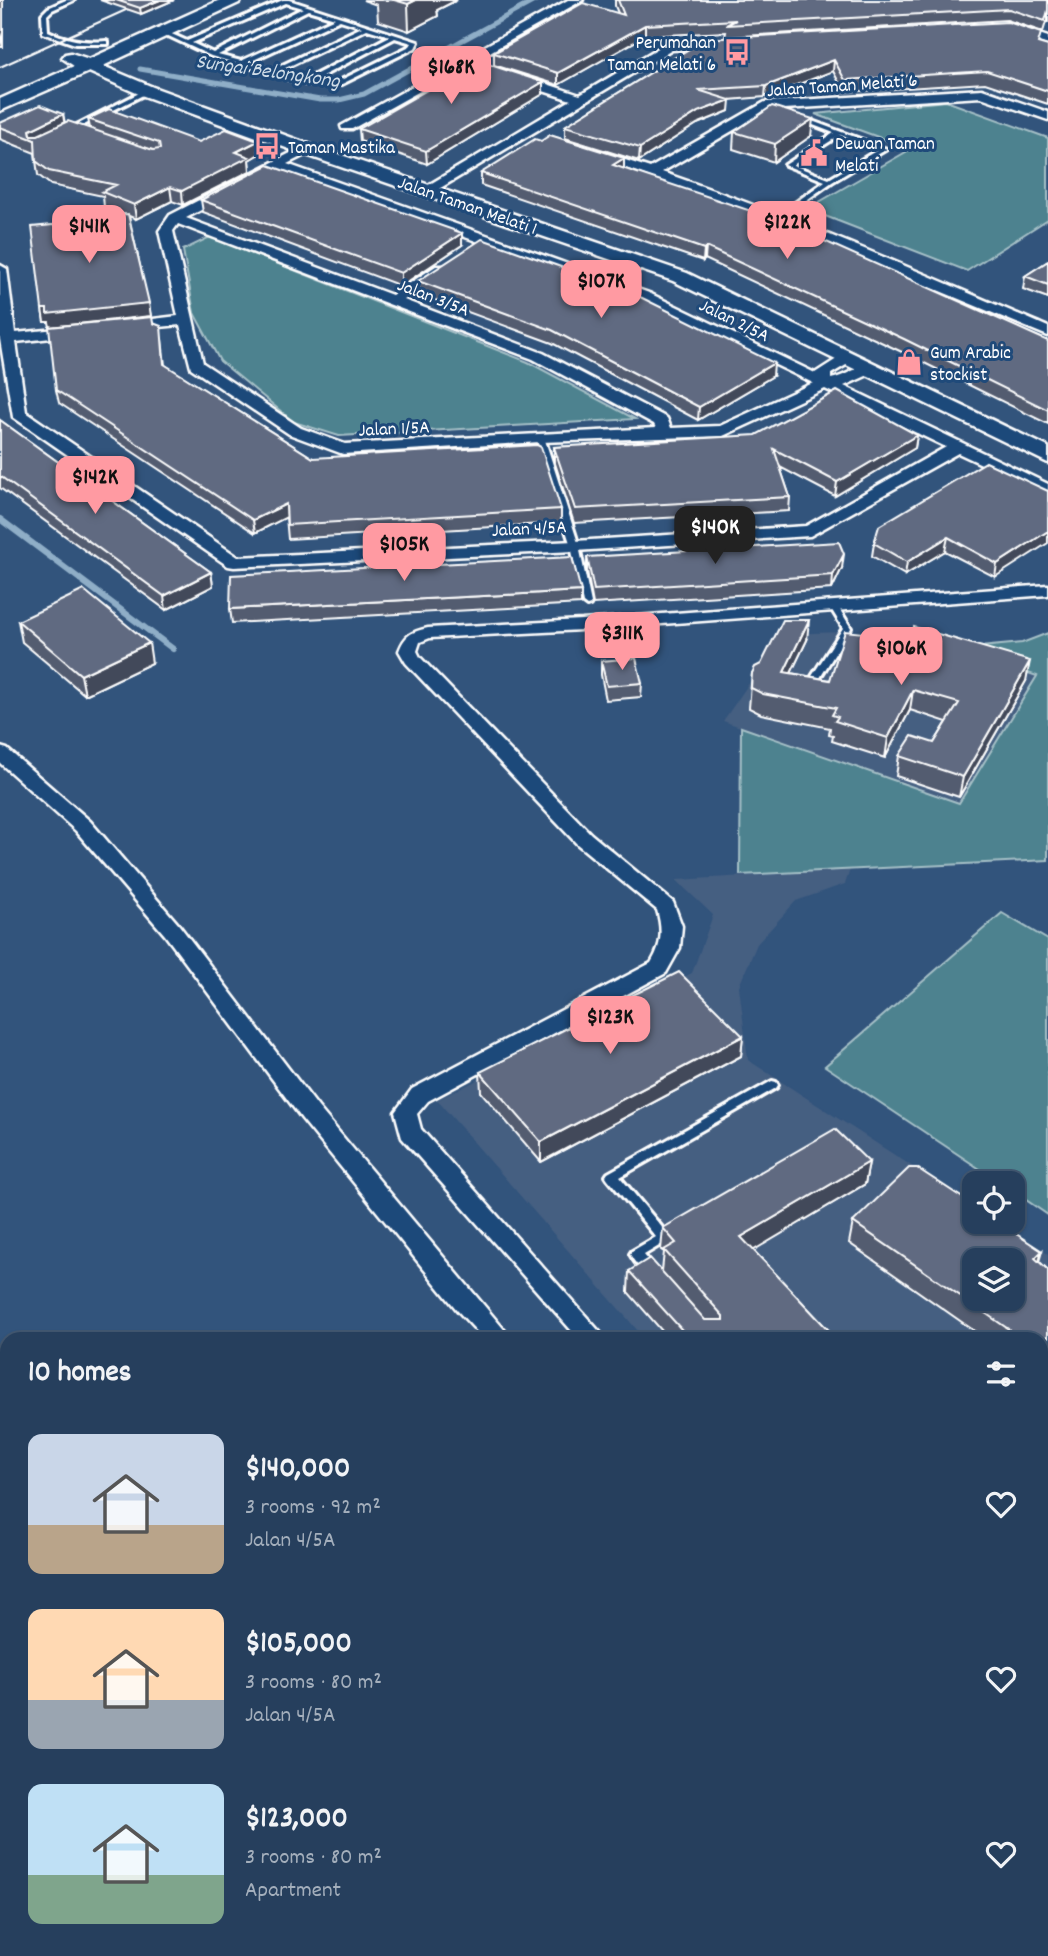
<!DOCTYPE html>
<html lang="en">
<head>
<meta charset="utf-8">
<style>
  body { margin:0; font-family:Dekko,sans-serif; background:#324a66; color:#f1f3f6; height:100vh; display:flex; flex-direction:column; font-size:26px; white-space:nowrap }
  * { box-sizing:border-box; margin:0 }
  p { font-size:23px; color:#a4afbc }
  .icon { flex:none; width:38px; height:38px; fill:none; stroke:currentColor; stroke-width:2; stroke-linecap:round; stroke-linejoin:round }
  .map { position:relative; flex:1; overflow:hidden }
  .side { position:absolute; left:0px; top:1332px; width:1048px; height:625px; display:flex; flex-direction:column; background:#263f5d; border-radius:21px 21px 0 0; box-shadow:0 2px 5px #0004,0 0 0 2px #425872 }
  .side>* { flex:none }
  .tools { position:absolute; left:962px; top:1171px; display:grid; gap:14px }
  .tools a { display:grid; place-items:center; width:63px; height:63px; border-radius:14px; background:#263f5d; box-shadow:0 2px 5px #0004,0 0 0 2px #425872; font-size:35px }
  .price { position:absolute; translate:-50% -60px; padding:0 16px; border-radius:14px; background:#ff9aa2; color:#111; font-size:23px; line-height:46px; filter:drop-shadow(0 2px 4px #0008) }
  .price::after { content:''; position:absolute; left:50%; top:42px; width:21px; height:16px; margin-left:-10px; background:inherit; clip-path:polygon(0 0,100% 0,50% 100%) }
  .price.current { background:#222; color:#fff }
  ul { padding:0; list-style:none }
  li { display:flex; align-items:center; gap:21px; height:175px; padding:0 28px }
  li span { display:grid; place-items:center; flex:none; width:196px; height:140px; border-radius:14px; color:#555 }
  li>.icon { margin-inline-start:auto }
  span .icon { width:84px; height:84px; fill:#fffc; stroke-width:1 }
  li b { font-size:30px }
  h2 { display:flex; justify-content:space-between; align-items:center; height:84px; padding:0 28px; font-size:30px }
  .map>svg:first-child { display:block }
</style>
</head>
<body>
<div class="map">
<svg width="1048" height="1956" viewBox="0 0 1048 1956">
  <rect width="100%" height="100%" fill="#32547c"/>
  <filter id="ink" filterUnits="userSpaceOnUse"><feTurbulence type="fractalNoise" baseFrequency=".0143" numOctaves="2"/><feDisplacementMap in="SourceGraphic" scale="14" xChannelSelector="R" yChannelSelector="G"/><feConvolveMatrix kernelMatrix="1 2 1 2 8 2 1 2 1" color-interpolation-filters="sRGB"/></filter>
  <g filter="url(#ink)">
    <path fill="#445e81" fill-rule="evenodd" d="M902,630L1038,675L959,803L723,721L783,634Z
      M850,870L845,884L796,901L757,944L739,986L748,1060L975,1207V1222H997L1048,1254V1803L1041,1795V1339H645L437,1100L692,973L713,915L676,880ZM975,1260H1013V1298H975Z"/>
    <path fill="#4d828f" stroke="#a6c0c7" stroke-width="2" d="M946,101L1048,138V219L967,271L807,209L911,149L815,114Z
      M210,237L528,362L635,419L339,436L294,422L220,361L194,313L183,250Z
      M1048,633V860L740,875L741,727L959,803L1037,676L959,649L1022,643Z
      M1002,913L1048,940V1215L1013,1191V1183H1001L825,1066Z"/>
    <g fill="none" stroke-linecap="round" stroke-linejoin="round">
      <path stroke="#8faec7" stroke-width="5" d="M140,69L320,100H339L364,94L536,0"/>
      <path stroke="#8faec7" stroke-width="6" d="M0,519L173,649"/>
      <defs>
        <path id="lane" d="M66,0H74L52,10L47,15L48,31C67,40 85,43 106,41L108,42V44H75L43,33L42,14L48,8Z
          M283,0H289L418,42L415,48L340,85L306,84L211,56L160,32L165,31L187,41ZM286,3L303,8L213,53L192,43ZM308,10L335,18L241,61L218,55ZM340,20L362,27L272,70L247,63ZM367,29L390,36L305,80L277,72ZM395,38L412,43L410,46L337,82L313,81Z
          M147,89L150,91L149,92L70,132L65,131Z
          M808,121H812L887,149L832,182L781,218H777V216L825,181L785,165L834,133L808,123ZM840,135L879,149L829,179L793,165Z
          M537,435H543L544,437L579,546L591,603L590,605L587,606L583,603L571,546L536,437Z
          M834,604L837,605L851,628L813,689H807L805,687L843,628L830,607Z
          M772,1081L776,1082L778,1085L776,1088L620,1177L665,1231L675,1226L679,1228L681,1231L679,1234L644,1255L657,1271L655,1274C645,1277 635,1263 630,1254L632,1251L656,1237L608,1179L606,1176L608,1173Z
          M1041,1689L1048,1693V1710L1041,1706Z"/>
        <path id="street" d="M568,0H583L352,129H342L341,126Z
          M1013,25L1048,37V45L1009,32L1007,29Z
          M720,40L724,41V47L672,50L432,193L427,194L420,190L571,100L512,81V75H520L580,95L665,44Z
          M982,89L1048,112V120L981,97L768,110L662,172C793,217 920,272 1048,327V336L764,218L590,155L597,151L650,168L765,102Z
          M306,145L311,146V152L287,164L649,293L815,373L843,355H853L855,358L853,361L831,374V379C846,377 860,363 875,366L878,369L875,372L844,386L1048,484V495L958,453L810,536L575,551L234,567L228,566L13,417L0,339V265L7,269L15,333L78,327L85,331L78,335L16,342L26,412L238,557L575,541L806,526L946,447L825,389L723,436L540,442L343,454L289,434L191,368L180,325L128,330L121,326L128,322L178,316L159,231L170,215ZM277,170L639,299L813,383L720,426L671,428L667,418L543,353L404,300L446,272V266H436L392,295L186,218ZM178,224L533,359L654,424L656,428L345,444L301,428L203,363L173,231Z
          M1048,585V595L582,630L430,638L420,642L417,651L420,657L591,834L673,902L682,926L680,948L666,973L428,1101L417,1114L421,1129L606,1339H579L402,1138L395,1112L412,1089L651,963C662,945 663,930 657,910L577,844L406,663L399,651C405,635 411,632 428,628L582,620Z
          M0,747L7,749L90,821L179,925L318,1107L512,1339H484L457,1310L302,1119L165,935L76,831L0,763Z
          M1041,1815L1048,1818V1852L1041,1849Z
          M485,1950H524L522,1956H483Z
          M917,1950H950L952,1956H919Z"/>
        <path id="secondary" d="M220,0H241L239,3L103,66L153,87L312,145L687,273L1048,447V463L673,281L300,153L141,95L89,72L0,111V99L74,66L62,58L65,54L71,53L89,59Z"/>
      </defs>
      <use href="#lane" stroke="#fff" stroke-width="6"/>
      <use href="#street" stroke="#fff" stroke-width="5"/>
      <use href="#secondary" stroke="#fff" stroke-width="5"/>
      <use href="#lane" fill="#1f4a7a" fill-rule="evenodd"/>
      <use href="#street" fill="#1f4a7a" fill-rule="evenodd"/>
      <use href="#secondary" fill="#1f4a7a" fill-rule="evenodd"/>
      <path stroke="#fff" stroke-width="2" d="M0,67L148,0"/>
    </g>
    <path fill="#535b6f" stroke="#fff" stroke-width="2" d="M0,0L3,47H0Z
      M100,0H174L141,14Z
      M363,0H457L437,10L438,16L409,31L378,21L377,5Z
      M615,0H1048V22H1046L1043,32L1007,20L725,37L726,32L645,36L558,85L494,65V53L618,13L615,6Z
      M705,39L1039,44L1048,46V104L985,83L844,92L833,71L765,97L729,100V111L697,124L639,161L565,138V126Z
      M543,82V94L427,164L360,141L359,129Z
      M63,114L65,123L90,128L88,119L199,142L258,141L259,154L249,160L250,171L183,205L172,201L136,219L129,216L151,316L44,322L42,309L84,222L123,214L104,207L103,196L51,185L38,175L35,153L0,139V123Z
      M734,132L811,136L774,162L733,149Z
      M541,141L624,158V169L1048,341V424L902,352L705,259L703,261L481,185V173Z
      M201,200L462,245L401,286L203,212Z
      M1048,261V298L1023,289L1025,276Z
      M418,281L773,376L698,420L552,343L419,294Z
      M153,323L162,339L165,365L313,458L561,509V523L288,539L286,517L255,533L59,403L56,390Z
      M0,420L211,572L213,586L166,610L0,488Z
      M917,435L915,448L835,496L780,467L790,497L789,511L574,523L554,460V447Z
      M1048,491L995,577L945,551L905,575L872,556L874,543Z
      M587,557L842,568L832,589L593,604L587,571Z
      M581,591V604L232,623L230,609Z
      M18,621L152,663L85,695L22,642Z
      M807,640L791,673L830,680L1026,681L959,797L896,776L899,756L934,743L947,722L910,710L885,758L832,741L833,736L829,735L830,728L761,714L749,708L752,673Z
      M601,661L642,683L641,697L606,700L601,675Z
      M743,1036L741,1056L541,1162L481,1092L480,1072Z
      M869,1162L865,1184L753,1250L837,1339H669L628,1292L629,1271H662L664,1252L661,1250L663,1228Z
      M853,1222L1039,1261L1048,1270V1425L1041,1430V1339H986L849,1243Z
      M974,1950H1040L1037,1956H982Z"/>
    <path fill="#434a5a" stroke="#fff" stroke-width="2" d="M0,0H3V47L0,32Z
      M160,0H174L141,14L140,8Z
      M416,0H457L437,10L438,16L409,31L408,4Z
      M645,25V36L558,85V73Z
      M834,60L833,71L765,97L766,86Z
      M543,82V94L427,164L426,151Z
      M730,100L729,111L697,124L639,161L640,148L698,112Z
      M63,114L65,127L35,140L32,139L30,130Z
      M813,119L811,136L774,162L775,144Z
      M258,141L259,154L249,160L250,171L183,205L182,191L236,152Z
      M624,158V171L613,165Z
      M170,187L172,201L136,219L134,205Z
      M462,233V245L401,286V273Z
      M706,247L705,259L703,261L704,249Z
      M149,303L151,316L50,327L49,322H44L42,309Z
      M774,363L773,376L698,420L699,407Z
      M917,435L915,448L835,496L837,482Z
      M286,504L287,517L255,533L253,520Z
      M1048,531V543L995,577L997,564Z
      M948,537L945,551L905,575L907,562Z
      M844,554L842,568L832,589L833,575Z
      M211,572L213,586L166,610L164,596Z
      M809,620L807,640L782,692L784,672Z
      M149,643L152,663L85,695L81,675Z
      M1030,661L1026,681L959,797L963,777Z
      M913,690L910,710L885,758L888,738Z
      M743,1036L741,1056L541,1162V1142Z
      M869,1162L865,1184L739,1259L741,1237Z
      M1042,1251L1036,1272L1035,1258Z
      M1048,1409V1425L1041,1430V1414Z
      M1048,1586V1600L1041,1605V1590Z"/>
    <path fill="#606a81" stroke="#fff" stroke-width="2" fill-rule="evenodd" d="M116,0H160L140,8Z
      M394,0H416L408,4Z
      M618,0H1048V10L1045,21L1009,9L726,25L736,20L645,25L558,73L494,53L583,3L624,15Z
      M1008,22L1041,33L1038,43L1048,46V91L987,71L845,80L834,60L766,86L698,90L730,100L698,112L640,148L565,126L705,39Z
      M478,61L543,82L426,151L359,129Z
      M40,105L63,114L30,130L31,135H38L68,121L153,150L160,149L159,143L88,119L109,109L199,142L226,129L258,141L236,152L249,157L182,191L170,187L134,205L102,192L116,185L49,171L36,161L35,140L0,127V123Z
      M772,106L813,119L775,144L734,132Z
      M550,135L624,158L613,165L775,219L1048,341V410L904,339L706,247L704,249L481,173L535,139L541,141Z
      M268,165L462,233L401,273L201,200Z
      M128,214L149,303L47,314V309H42L32,227L84,222L83,218Z
      M482,239L626,290L774,363L699,407L552,330L418,281Z
      M1048,261V285L1025,276Z
      M152,317L153,323L161,326L164,364L313,458L537,445L541,447L561,509L287,525L286,504L253,520L56,390L49,327Z
      M837,391L917,435L837,482L774,449L790,497L575,509L554,447L756,435Z
      M0,420L211,572L164,596L0,476Z
      M986,462L1048,491V531L997,564L948,537L907,562L874,543L879,526Z
      M839,542L844,554L833,575L594,590L587,557Z
      M572,557L581,591L230,609L231,575Z
      M84,590L149,643L81,675L18,621Z
      M783,620H809L784,672L830,680L845,631L911,638L914,627L1030,661L963,777L899,756L912,736L934,743L959,703L913,690L888,738L835,721L838,717L832,715L836,708L763,694L751,688L752,673L755,667L761,664Z
      M636,658L642,683L607,686L601,661Z
      M679,972L743,1036L541,1142L480,1072Z
      M835,1129L869,1162L741,1237L837,1339H690L629,1271L650,1258L705,1320H723V1316L664,1250L676,1243L663,1228Z
      M909,1168H917L975,1206V1222H998L1042,1251L1035,1258L1048,1270V1409L1041,1414V1339H1012L1017,1335L853,1222ZM975,1260H1013V1298H975Z
      M1041,1503L1048,1510V1586L1041,1590Z
      M1041,1866L1048,1872V1930L1041,1946Z
      M1005,1950H1040L1037,1956H1014Z"/>
  </g>
  <defs>
    <symbol id="bus-bare" viewBox="-9 -9 18 18"><path d="M-5-6H5V4H4V6H2V4H-2V6H-4V4H-5ZM-3.5-4V0h7V-4ZM-3.5 1.2v1.5H-2V1.2ZM2 1.2v1.5H3.5V1.2Z" fill="#ff9aa2" stroke="#1f4a7a" stroke-width="2.5" paint-order="stroke"/></symbol>
    <symbol id="civic-bare" viewBox="-9 -9 18 18"><path d="M-.6-6.5H3V-4.5H.6V-3L4-1V1h2V6H-6V1h2V-1L-.6-3ZM-1.2 2.5V6h2.4V2.5Z" fill="#ff9aa2" stroke="#1f4a7a" stroke-width="2.5" paint-order="stroke"/></symbol>
    <symbol id="shop-bare" viewBox="-9 -9 18 18"><path d="M-5-2.5h2.3a2.7 3.5 0 0 1 5.4 0H5L5.5 6h-11ZM-1.5-2.5h3a1.5 2.3 0 0 0-3 0Z" fill="#ff9aa2" stroke="#1f4a7a" stroke-width="2.5" paint-order="stroke"/></symbol>
  </defs>
  <g fill-rule="evenodd">
    <use href="#bus-bare" x="718" y="33" width="38" height="38"/>
    <use href="#bus-bare" x="248" y="127" width="38" height="38"/>
    <use href="#civic-bare" x="795" y="134" width="38" height="38"/>
    <use href="#shop-bare" x="890" y="343" width="38" height="38"/>
  </g>
  <g text-anchor="middle" stroke-width="6" stroke-linejoin="round" paint-order="stroke">
    <g font-size="19" fill="#fff" stroke="#1f4a7a" text-anchor="start">
      <text x="716" y="48" text-anchor="end">Perumahan<tspan x="716" dy="22">Taman Melati 6</tspan></text>
      <text x="835" y="149">Dewan Taman<tspan x="835" dy="22">Melati</tspan></text>
      <text x="288" y="153">Taman Mastika</text>
      <text x="930" y="358">Gum Arabic<tspan x="930" dy="22">stockist</tspan></text>
    </g>
    <g font-size="19" fill="#fff" stroke="#1f4a7a">
      <text transform="translate(842 84) rotate(-4)" y="7">Jalan Taman Melati 6</text>
      <text transform="translate(468 204) rotate(19)" y="7">Jalan Taman Melati 1</text>
      <text transform="translate(434 296) rotate(21)" y="7">Jalan 3/5A</text>
      <text transform="translate(735 319) rotate(26)" y="7">Jalan 2/5A</text>
      <text transform="translate(394 427) rotate(-3)" y="7">Jalan 1/5A</text>
      <text transform="translate(529 527) rotate(-3)" y="7">Jalan 4/5A</text>
    </g>
    <g font-size="21" font-style="italic" fill="#d0dde8" stroke="#1f4a7a">
      <text transform="translate(268 70) rotate(8)" y="7">Sungai Belongkong</text>
    </g>
  </g>
</svg>
<div class="tools">
<a><svg class="icon" aria-label="locate" viewBox="0 0 24 24"><circle cx="12" cy="12" r="6"/><path d="M12 2v4M12 18v4M2 12h4M18 12h4"/></svg></a>
<a><svg class="icon" aria-label="layers" viewBox="0 0 24 24"><path d="M12 4l9 5-9 5-9-5zM3 14l9 5 9-5"/></svg></a>
</div>
<b class="price" style="left:451px;top:106px">$168K</b>
<b class="price" style="left:787px;top:261px">$122K</b>
<b class="price" style="left:89px;top:265px">$141K</b>
<b class="price" style="left:601px;top:320px">$107K</b>
<b class="price" style="left:95px;top:516px">$142K</b>
<b class="price current" style="left:715px;top:566px">$140K</b>
<b class="price" style="left:404px;top:583px">$105K</b>
<b class="price" style="left:622px;top:672px">$311K</b>
<b class="price" style="left:901px;top:687px">$106K</b>
<b class="price" style="left:610px;top:1056px">$123K</b>
<section class="side">
<h2>10 homes<svg class="icon" aria-label="filters" viewBox="0 0 24 24"><path d="M4 7h16M4 17h16"/><circle cx="9" cy="7" r="2"/><circle cx="15" cy="17" r="2"/></svg></h2>
<ul>
<li><span style="background:linear-gradient(#c9d6e8 65%,#b9a48a 0)"><svg class="icon" aria-label="home" viewBox="0 0 24 24"><path d="M3 11l9-7 9 7M6 9v11h12V9"/></svg></span><div><b>$140,000</b><p>3 rooms · 92 m²</p><p>Jalan 4/5A</p></div><svg class="icon" aria-label="heart" viewBox="0 0 24 24"><path d="M12 20l-8-8c-3-5 5-10 8-4 3-6 11-1 8 4z"/></svg></li>
<li><span style="background:linear-gradient(#ffd9b3 65%,#9aa5b1 0)"><svg class="icon" aria-label="home" viewBox="0 0 24 24"><path d="M3 11l9-7 9 7M6 9v11h12V9"/></svg></span><div><b>$105,000</b><p>3 rooms · 80 m²</p><p>Jalan 4/5A</p></div><svg class="icon" aria-label="heart" viewBox="0 0 24 24"><path d="M12 20l-8-8c-3-5 5-10 8-4 3-6 11-1 8 4z"/></svg></li>
<li><span style="background:linear-gradient(#bfe0f5 65%,#7fa58c 0)"><svg class="icon" aria-label="home" viewBox="0 0 24 24"><path d="M3 11l9-7 9 7M6 9v11h12V9"/></svg></span><div><b>$123,000</b><p>3 rooms · 80 m²</p><p>Apartment</p></div><svg class="icon" aria-label="heart" viewBox="0 0 24 24"><path d="M12 20l-8-8c-3-5 5-10 8-4 3-6 11-1 8 4z"/></svg></li>
</ul>
</section>
</div>
</body>
</html>
